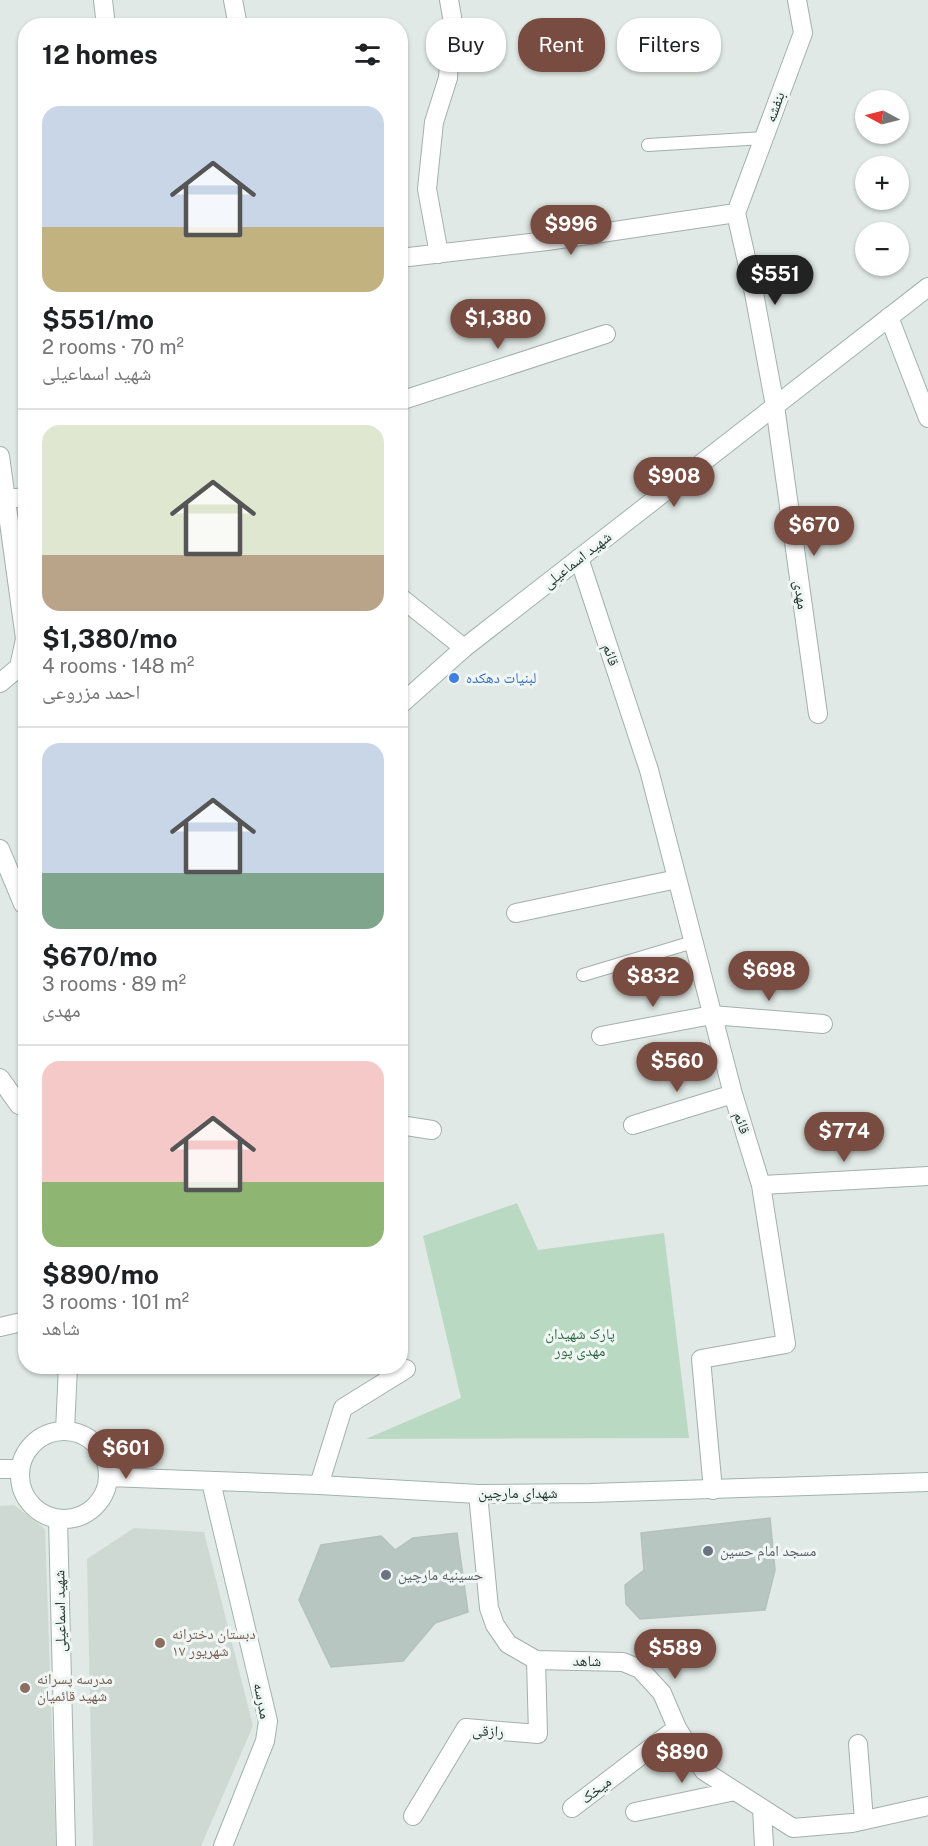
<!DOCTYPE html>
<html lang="en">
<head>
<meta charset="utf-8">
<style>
  body { margin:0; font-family:"Public Sans","Noto Naskh Arabic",sans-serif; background:#f2f2f2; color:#202124; height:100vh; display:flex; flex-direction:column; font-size:22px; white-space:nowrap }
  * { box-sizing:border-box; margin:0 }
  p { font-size:20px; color:#757577 }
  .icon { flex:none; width:33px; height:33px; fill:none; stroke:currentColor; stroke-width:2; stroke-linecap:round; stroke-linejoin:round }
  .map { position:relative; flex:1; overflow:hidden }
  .drawer { position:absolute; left:18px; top:18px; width:390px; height:1356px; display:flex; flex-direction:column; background:#fff; border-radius:24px; box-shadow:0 2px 4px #0004 }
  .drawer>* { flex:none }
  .hud { position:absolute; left:426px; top:18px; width:411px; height:54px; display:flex; gap:12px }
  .needle { width:39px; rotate:277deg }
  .tools { position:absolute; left:855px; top:90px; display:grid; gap:12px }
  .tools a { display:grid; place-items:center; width:54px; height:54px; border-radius:50%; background:#fff; box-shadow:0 2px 4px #0004; font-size:30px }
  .price { position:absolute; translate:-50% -51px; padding:0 14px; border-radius:21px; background:#784c40; color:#fff; font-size:20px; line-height:39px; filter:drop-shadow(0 2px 3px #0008) }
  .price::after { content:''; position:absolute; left:50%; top:36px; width:18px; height:14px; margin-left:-9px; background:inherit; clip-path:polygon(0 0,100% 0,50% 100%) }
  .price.current { background:#222; color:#fff }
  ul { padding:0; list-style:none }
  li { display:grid; align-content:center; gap:12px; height:318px; padding:0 24px }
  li+li { border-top:2px solid #e0e0e0 }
  li span { display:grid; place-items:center; height:186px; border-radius:18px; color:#555 }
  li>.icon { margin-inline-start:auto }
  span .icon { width:108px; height:108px; fill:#fffc; stroke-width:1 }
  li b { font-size:26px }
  h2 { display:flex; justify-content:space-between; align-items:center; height:72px; padding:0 24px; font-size:26px }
  .chip { padding:0 21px; border-radius:24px; background:#fff; box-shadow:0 2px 4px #0004; font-size:21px; line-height:54px }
  .chip.current { background:#784c40; color:#fff }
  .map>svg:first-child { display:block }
</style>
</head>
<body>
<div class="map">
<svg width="928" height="1846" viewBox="0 0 928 1846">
  <rect width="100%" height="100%" fill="#e0e9e5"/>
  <path fill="#ced9d4" d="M14,1505L45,1529L56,1846H0V1506Z
    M134,1528L204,1532L253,1726L201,1846H93L87,1559Z"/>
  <path fill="#bad9c2" d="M517,1203L538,1250L664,1233L689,1438L366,1439L461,1398L423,1236Z"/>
  <path fill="#b8c6c1" stroke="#b3c2bb" stroke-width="1.5" d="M770,1518L775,1570L765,1610L640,1619L626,1604L625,1585L644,1570L641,1533Z
    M457,1533L468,1612L435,1623L403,1661L331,1667L299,1600L321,1545L381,1536L395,1550L413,1538Z"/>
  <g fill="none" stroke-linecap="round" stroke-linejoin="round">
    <defs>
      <path id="lane" d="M648,145L764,138
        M583,975L693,942"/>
      <path id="street" d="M233,0L238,26
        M736,213L754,293L775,406L818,714
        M736,213L803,33L797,0
        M439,254L427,189L434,122L448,78L452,17L449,0
        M400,258L547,241L736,213
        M889,317L928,418
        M400,401L606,334
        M0,456L25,639L19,667L0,683
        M6,499L26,497
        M579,558L649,770L733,1094L761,1185L786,1344L701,1359L713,1490
        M400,597L464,648
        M0,849L23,904
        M516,913L677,879
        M601,1036L712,1015L823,1024
        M0,1078L19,1105L26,1107
        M400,1125L432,1130
        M633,1125L733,1094
        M761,1185L928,1176
        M0,1327L26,1321
        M319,1485L343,1408L406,1369
        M478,1494L489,1608L495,1625L508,1644L536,1660L623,1662L640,1669L662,1693L677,1728L704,1771L793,1828L852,1823L928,1806
        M858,1744L864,1820
        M572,1808L677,1728
        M762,1808L764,1846
        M635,1812L735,1791
        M413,1816L466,1728L538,1734L536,1660"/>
      <path id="secondary" d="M103,0L106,26
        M400,705L464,648L928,287
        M65,1431L68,1366
        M20 1475a44 44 0 1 1 88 0a44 44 0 1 1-88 0Z
        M0,1469H20
        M108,1477L319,1485L478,1494L591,1493L928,1482
        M211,1482L268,1721L265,1741L223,1846
        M58,1519L66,1846"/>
    </defs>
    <use href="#lane" stroke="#a3b0ab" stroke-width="14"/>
    <use href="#street" stroke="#a3b0ab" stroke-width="20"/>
    <use href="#secondary" stroke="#a0b4ac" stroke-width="20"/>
    <use href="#lane" stroke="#fff" stroke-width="12"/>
    <use href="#street" stroke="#fff" stroke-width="18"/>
    <use href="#secondary" stroke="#fff" stroke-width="18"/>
  </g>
  <circle fill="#3f7fe0" stroke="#f0f6f3" stroke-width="2" cx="454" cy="678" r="6"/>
  <g fill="#6b7280" stroke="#f0f6f3" stroke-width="2">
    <circle cx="708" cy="1551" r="6"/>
    <circle cx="386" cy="1575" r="6"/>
  </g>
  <g fill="#8d6e63" stroke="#f0f6f3" stroke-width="2">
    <circle cx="160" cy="1643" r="6"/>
    <circle cx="25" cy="1688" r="6"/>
  </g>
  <g text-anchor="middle" stroke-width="6" stroke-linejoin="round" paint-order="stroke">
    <g font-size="15" fill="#223831" stroke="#f0f6f3">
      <text transform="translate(775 107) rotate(-70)" y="5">بنفشه</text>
      <text transform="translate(577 560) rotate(-38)" y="5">شهید اسماعیلی</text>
      <text transform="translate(801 595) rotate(82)" y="5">مهدی</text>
      <text transform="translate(611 655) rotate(72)" y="5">قائم</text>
      <text transform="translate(742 1123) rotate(72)" y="5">قائم</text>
      <text x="518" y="1498">شهدای مارچین</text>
      <text transform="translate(60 1611) rotate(-91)" y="5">شهید اسماعیلی</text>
      <text transform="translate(587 1661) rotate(1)" y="5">شاهد</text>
      <text transform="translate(262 1701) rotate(79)" y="5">مدرسه</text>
      <text transform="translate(488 1731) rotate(3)" y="5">رازقی</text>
      <text transform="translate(596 1790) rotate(-38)" y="5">میخک</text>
    </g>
    <g font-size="15" fill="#366cbe" stroke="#f0f6f3" text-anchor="start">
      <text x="466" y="683">لبنیات دهکده</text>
    </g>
    <g font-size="15" fill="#306a46" stroke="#f0f6f3">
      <text x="580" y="1339">پارک شهیدان<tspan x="580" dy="17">مهدی پور</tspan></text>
    </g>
    <g font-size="15" fill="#5b616d" stroke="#f0f6f3" text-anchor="start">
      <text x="720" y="1556">مسجد امام حسین</text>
      <text x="398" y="1580">حسینیه مارچین</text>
    </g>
    <g font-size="15" fill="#785e54" stroke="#f0f6f3" text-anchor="start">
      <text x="172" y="1639">دبستان دخترانه<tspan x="172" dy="17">۱۷ شهریور</tspan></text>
      <text x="37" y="1684">مدرسه پسرانه<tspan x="37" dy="17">شهید قائمیان</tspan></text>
    </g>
  </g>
</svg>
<div class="tools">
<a><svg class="needle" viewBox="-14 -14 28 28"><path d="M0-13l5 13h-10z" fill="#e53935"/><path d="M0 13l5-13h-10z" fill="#757577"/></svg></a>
<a>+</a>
<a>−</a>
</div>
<b class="price" style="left:571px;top:256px">$996</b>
<b class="price current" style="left:775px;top:306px">$551</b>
<b class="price" style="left:498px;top:350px">$1,380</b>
<b class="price" style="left:674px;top:508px">$908</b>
<b class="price" style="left:814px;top:557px">$670</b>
<b class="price" style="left:769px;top:1002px">$698</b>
<b class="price" style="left:653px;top:1008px">$832</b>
<b class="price" style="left:677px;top:1093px">$560</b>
<b class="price" style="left:844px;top:1163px">$774</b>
<b class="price" style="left:126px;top:1480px">$601</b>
<b class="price" style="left:675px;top:1680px">$589</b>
<b class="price" style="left:682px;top:1784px">$890</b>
<div class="hud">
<a class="chip">Buy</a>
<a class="chip current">Rent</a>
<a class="chip">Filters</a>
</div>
<section class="drawer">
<h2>12 homes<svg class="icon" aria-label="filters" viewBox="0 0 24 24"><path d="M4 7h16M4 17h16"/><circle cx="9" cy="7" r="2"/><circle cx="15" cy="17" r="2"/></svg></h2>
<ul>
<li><span style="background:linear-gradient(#c9d6e8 65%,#c2b280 0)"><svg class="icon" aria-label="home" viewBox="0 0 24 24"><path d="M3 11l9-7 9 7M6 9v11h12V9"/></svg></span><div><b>$551/mo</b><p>2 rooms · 70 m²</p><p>شهید اسماعیلی</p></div></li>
<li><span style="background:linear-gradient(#dfe7d0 70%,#b9a48a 0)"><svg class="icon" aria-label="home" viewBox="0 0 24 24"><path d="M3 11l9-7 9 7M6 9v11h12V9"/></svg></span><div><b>$1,380/mo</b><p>4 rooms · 148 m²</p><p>احمد مزروعی</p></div></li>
<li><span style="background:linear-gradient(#c9d6e8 70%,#7fa58c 0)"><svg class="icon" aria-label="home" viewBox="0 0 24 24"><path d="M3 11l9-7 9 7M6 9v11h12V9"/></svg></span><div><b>$670/mo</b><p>3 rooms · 89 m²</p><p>مهدی</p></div></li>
<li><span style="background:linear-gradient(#f6c9c9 65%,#8fb573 0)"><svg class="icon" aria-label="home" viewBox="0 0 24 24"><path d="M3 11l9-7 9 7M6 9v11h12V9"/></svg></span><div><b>$890/mo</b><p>3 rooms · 101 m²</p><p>شاهد</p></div></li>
</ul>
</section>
</div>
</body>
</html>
